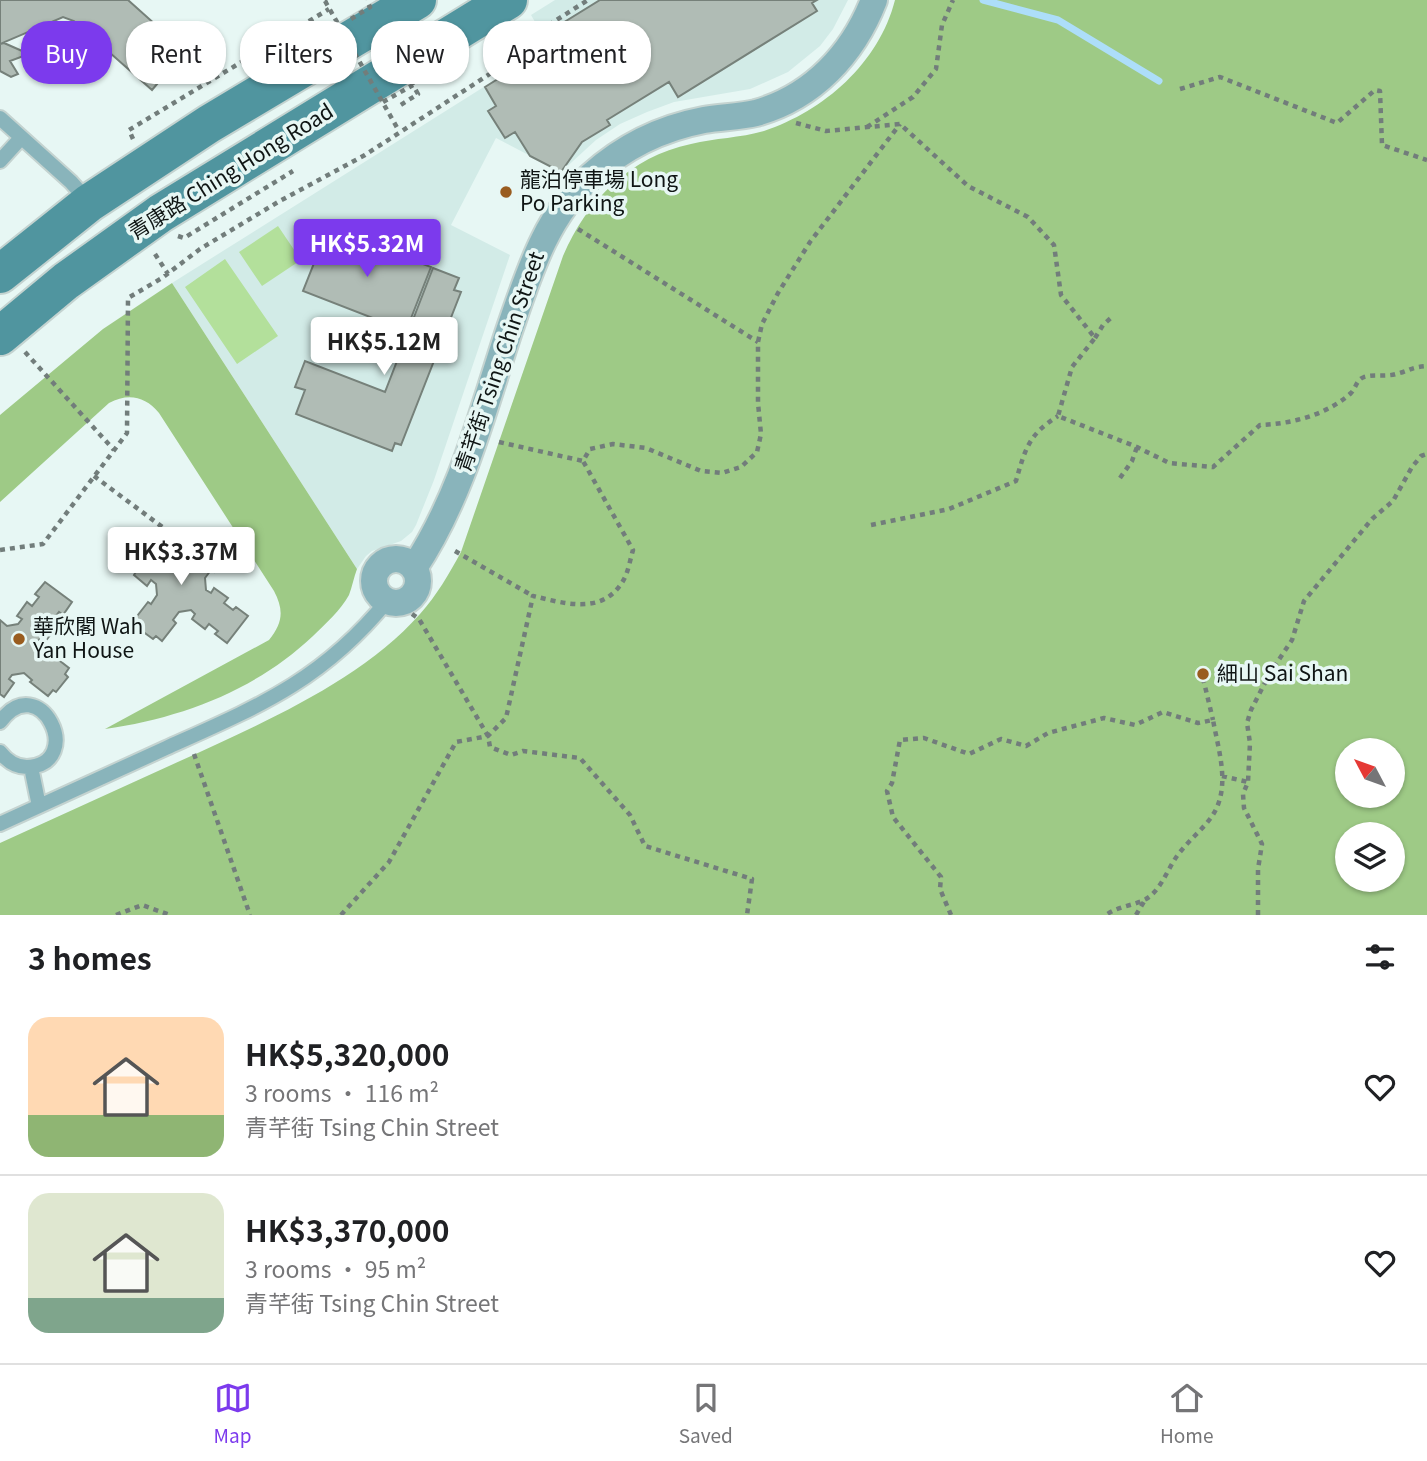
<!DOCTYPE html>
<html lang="en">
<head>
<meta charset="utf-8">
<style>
  body { margin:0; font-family:Georgia,"Noto Sans TC",serif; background:#f6f6f6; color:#202124; height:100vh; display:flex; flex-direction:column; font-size:26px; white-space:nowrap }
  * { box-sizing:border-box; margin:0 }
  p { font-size:23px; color:#757577 }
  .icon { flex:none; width:38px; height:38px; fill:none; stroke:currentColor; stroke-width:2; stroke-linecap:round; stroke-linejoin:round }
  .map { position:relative; height:915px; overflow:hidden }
  .drawer { display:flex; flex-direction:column; background:#fff; flex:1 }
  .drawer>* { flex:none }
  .hud { position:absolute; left:21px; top:21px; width:700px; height:63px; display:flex; gap:14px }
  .needle { width:46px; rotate:311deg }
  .controls { position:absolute; left:1335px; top:738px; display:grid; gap:14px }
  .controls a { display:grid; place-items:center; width:70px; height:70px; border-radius:50%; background:#fff; box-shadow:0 2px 5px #0004; font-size:35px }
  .price { position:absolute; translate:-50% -60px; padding:0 16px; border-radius:7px; background:#fff; color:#222; font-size:23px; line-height:46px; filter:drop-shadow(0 2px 4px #0008) }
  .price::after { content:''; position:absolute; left:50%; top:42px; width:21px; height:16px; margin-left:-10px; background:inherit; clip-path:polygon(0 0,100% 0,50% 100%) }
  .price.selected { background:#7c3aed; color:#fff }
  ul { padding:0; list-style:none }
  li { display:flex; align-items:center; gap:21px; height:175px; padding:0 28px }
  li+li { border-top:2px solid #e0e0e0 }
  li span { display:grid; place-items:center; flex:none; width:196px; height:140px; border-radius:21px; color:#555 }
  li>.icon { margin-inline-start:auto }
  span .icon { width:84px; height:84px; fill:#fffc; stroke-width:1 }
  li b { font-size:30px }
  h2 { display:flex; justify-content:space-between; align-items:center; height:84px; padding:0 28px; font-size:30px }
  .tag { padding:0 24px; border-radius:28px; background:#fff; box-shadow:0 2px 5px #0004; font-size:24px; line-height:63px }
  .tag.selected { background:#7c3aed; color:#fff }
  .dock { display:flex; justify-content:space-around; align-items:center; height:98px; border-top:2px solid #e0e0e0; background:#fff; font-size:19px; color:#757577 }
  .dock a { display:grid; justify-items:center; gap:4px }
  .dock .selected { color:#7c3aed }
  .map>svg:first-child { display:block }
</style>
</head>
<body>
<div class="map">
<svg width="1427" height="915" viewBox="0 0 1427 915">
  <rect width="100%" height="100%" fill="#e7f7f4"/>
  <path fill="#d2ebe7" d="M555,0H848L833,29L820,46L788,72L750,89L674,102L647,112L620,124L596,140L561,172L496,138L451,225L510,255L434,480L416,525L412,532L401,541L372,551L366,556L357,569L172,283L549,46L531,15Z"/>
  <path fill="#b3e09b" d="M278,226L301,260L262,286L239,252Z
    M225,259L278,336L237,364L185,287Z"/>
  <path fill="#9eca86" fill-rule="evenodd" d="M895,0H1427V915H0V843C60,816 120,788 180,761C260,724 360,682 420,614C437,595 449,574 461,552L563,256C587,200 630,157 691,144C715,138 740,138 764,131C824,111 879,63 895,0ZM1348,751H1393V796H1348ZM1348,835H1393V880H1348Z
    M172,283L357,569C354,577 352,587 349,595C341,610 325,624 313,636C256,690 182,718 105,729L269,640C283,623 284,610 274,591L159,413C145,396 128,393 109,403L0,502V415L103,329Z"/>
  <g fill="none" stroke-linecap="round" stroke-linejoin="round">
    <path stroke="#addef9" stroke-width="7" d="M983,0L1058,20L1159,81"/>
  </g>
  <path fill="#b0bcb5" stroke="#76817a" stroke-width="2" d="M0,0H128L185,51L152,90L74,21L63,17L0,44Z
    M600,0H817L812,3L817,11L678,97L669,82L607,120L610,125L582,142L561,172L530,156L515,132L505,138L488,111L496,106L485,87L560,40L553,29Z
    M4,43L29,54L10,61L18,74L11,77L0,71V44Z
    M328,228L431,267L406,331L303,291Z
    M433,268L459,278L454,290L461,292L401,445L395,443L392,451L296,414L305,390L295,387L305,361L385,392Z
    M134,530L146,540L144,543L153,550L157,544L170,555L166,560L171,564L182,562L189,553L186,551L200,533L206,537L208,534L224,546L221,549L228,554L214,572L211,570L205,578L206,590L211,593L214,588L228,598L224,603L233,610L236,607L248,616L227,643L215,634L218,631L209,624L205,629L192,619L195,614L191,610L179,612L173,620L176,623L162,641L156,636L153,639L138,628L140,625L134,620L148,602L151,604L157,595L156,584L151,580L147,586L134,575L137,570L128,563L126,567L113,558Z
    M45,582L72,602L63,615L59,612L52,621L58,625L47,639L42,635L39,640L40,651L49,657L51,654L69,668L65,674L68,677L56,692L53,690L48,696L30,682L32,680L24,673L12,675L9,679L14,683L4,697L0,694V620L7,626L18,624L22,619L17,616L27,602L32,606L39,597L35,594Z"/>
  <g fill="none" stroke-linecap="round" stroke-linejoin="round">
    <defs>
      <path id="service" d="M0,118L71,182L88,201
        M0,161L21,138
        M0,722C40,667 87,764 27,767C15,767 7,761 0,752
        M31,767L39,806
        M0,824C55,799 111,773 166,748C257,707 322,681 387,601"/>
      <path id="minor" d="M374 581a22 22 0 1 1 44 0a22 22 0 1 1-44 0Z
        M414,568C462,496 483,409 510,328C529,273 546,216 591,176C623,147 662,128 704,120C721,117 739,117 756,113C813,97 853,54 874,0"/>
      <path id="secondary" d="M0,274L89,203L209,124L417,0
        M0,336L66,281L161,213L508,0"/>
    </defs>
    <use href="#service" stroke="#c4d3d0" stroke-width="18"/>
    <use href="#minor" stroke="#c4d3d0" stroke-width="30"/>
    <use href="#secondary" stroke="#c4d3d0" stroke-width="42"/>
    <path stroke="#727d7b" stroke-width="4.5" stroke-dasharray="5 5" stroke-linecap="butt" d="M325,1L327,0
      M1180,89L1220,77L1337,123L1375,90L1380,91L1382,145L1427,160
      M796,123L826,131L900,124L968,186L1028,217L1054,245L1061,295L1095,338L1072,367L1058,416L1137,447L1169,463L1213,467L1260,425C1291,424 1327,415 1351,393C1356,388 1356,380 1364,377C1374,374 1386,377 1396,374C1409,371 1411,367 1427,366
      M867,127L913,97L936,69L942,25L953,0
      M133,139L129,130L329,9
      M578,229L758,342
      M178,236L184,238L293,171
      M155,254L168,274
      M1095,338L1103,325L1113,316
      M25,352L114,450
      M499,442L583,461
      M94,476L173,535L177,563
      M1120,478L1132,461L1137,447
      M871,525L949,509L1016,481C1025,449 1029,434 1058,416
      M0,550L43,544L127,433L128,298L162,278L200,249L278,202L365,155L542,40L536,33L588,0
      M455,551L533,596
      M412,614L419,619L488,736L490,747L511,755L523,751L580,758L630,815L645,846L752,879L747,915
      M1203,678L1213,720
      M194,754L250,915
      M1222,776L1248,782
      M116,915L142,905L170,915
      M341,915L389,862L456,742L488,736L506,718L533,596C564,603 602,616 623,581C628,573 630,560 633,550L583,461L590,449L613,444L646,448L701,471L722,473L741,467L757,452L761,434L758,403V342L762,324L778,293L810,242L900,124
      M951,915L940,889L941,877L893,817L887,791L892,783L900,740L924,738L969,754L1001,739L1026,746L1048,733L1104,718L1135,725L1163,712L1198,723L1213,720C1219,753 1232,790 1210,819C1200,832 1187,842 1177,856C1167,870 1161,890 1146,899C1133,906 1118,906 1106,915
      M1136,915L1145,900
      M1258,915V869L1262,844L1244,808L1243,794L1248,782L1250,743L1247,723L1251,710L1270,673L1292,640L1304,601L1372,519L1393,501L1412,467L1421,456L1427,454"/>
    <use href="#service" stroke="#89b4bb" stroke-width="14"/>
    <use href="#minor" stroke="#89b4bb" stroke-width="26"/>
    <use href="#secondary" stroke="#50959f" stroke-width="38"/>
    <path stroke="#727d7b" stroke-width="4.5" stroke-dasharray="5 5" stroke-linecap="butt" d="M325,1L399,131
      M351,19L370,7L367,0
      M383,102L413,85L418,94L399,106"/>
  </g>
  <g fill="#995c1f" stroke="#e7f7f4" stroke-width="2.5">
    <circle cx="506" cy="192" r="7"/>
    <circle cx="19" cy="639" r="7"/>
    <circle cx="1203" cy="674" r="7"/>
  </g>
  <g text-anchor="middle" stroke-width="7" stroke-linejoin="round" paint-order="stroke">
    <g font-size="21" fill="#0f1514" stroke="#e7f7f4">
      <text transform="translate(231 172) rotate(-32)" y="7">青康路 Ching Hong Road</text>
      <text transform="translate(500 362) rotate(-71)" y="7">青芊街 Tsing Chin Street</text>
    </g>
    <g font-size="21" fill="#0f1514" stroke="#e7f7f4" text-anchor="start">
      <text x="520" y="187">龍泊停車場 Long<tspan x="520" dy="24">Po Parking</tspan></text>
      <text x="33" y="634">華欣閣 Wah<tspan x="33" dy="24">Yan House</tspan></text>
      <text x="1217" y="681">細山 Sai Shan</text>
    </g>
  </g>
</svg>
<div class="controls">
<a><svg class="needle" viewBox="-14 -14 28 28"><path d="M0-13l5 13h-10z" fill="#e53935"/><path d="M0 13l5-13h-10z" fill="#757577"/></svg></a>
<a><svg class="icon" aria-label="layers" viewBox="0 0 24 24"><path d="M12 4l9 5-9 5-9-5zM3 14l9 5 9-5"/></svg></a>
</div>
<b class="price selected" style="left:367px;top:279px">HK$5.32M</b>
<b class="price" style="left:384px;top:377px">HK$5.12M</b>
<b class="price" style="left:181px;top:587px">HK$3.37M</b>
<div class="hud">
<a class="tag selected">Buy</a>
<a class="tag">Rent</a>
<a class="tag">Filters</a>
<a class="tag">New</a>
<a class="tag">Apartment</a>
</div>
</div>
<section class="drawer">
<h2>3 homes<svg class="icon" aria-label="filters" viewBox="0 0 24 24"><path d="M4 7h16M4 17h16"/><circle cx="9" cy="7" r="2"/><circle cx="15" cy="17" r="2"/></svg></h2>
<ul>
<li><span style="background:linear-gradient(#ffd9b3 70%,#8fb573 0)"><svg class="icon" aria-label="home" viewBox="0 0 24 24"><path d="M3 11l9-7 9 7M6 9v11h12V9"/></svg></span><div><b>HK$5,320,000</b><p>3 rooms · 116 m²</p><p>青芊街 Tsing Chin Street</p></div><svg class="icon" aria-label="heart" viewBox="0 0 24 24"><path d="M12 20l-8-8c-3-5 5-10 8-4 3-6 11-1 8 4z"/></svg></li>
<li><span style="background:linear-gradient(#dfe7d0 75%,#7fa58c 0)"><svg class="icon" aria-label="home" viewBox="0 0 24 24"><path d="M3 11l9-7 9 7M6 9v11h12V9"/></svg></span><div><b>HK$3,370,000</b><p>3 rooms · 95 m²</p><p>青芊街 Tsing Chin Street</p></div><svg class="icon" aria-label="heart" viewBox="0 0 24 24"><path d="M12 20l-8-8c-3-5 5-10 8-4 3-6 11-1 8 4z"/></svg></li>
</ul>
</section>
<nav class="dock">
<a class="selected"><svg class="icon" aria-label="map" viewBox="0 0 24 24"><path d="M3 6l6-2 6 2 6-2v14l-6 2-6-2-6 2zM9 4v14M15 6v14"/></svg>Map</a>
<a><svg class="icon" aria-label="saved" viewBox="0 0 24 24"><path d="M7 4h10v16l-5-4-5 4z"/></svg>Saved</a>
<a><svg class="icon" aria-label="home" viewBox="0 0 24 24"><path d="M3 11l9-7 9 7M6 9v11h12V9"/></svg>Home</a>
</nav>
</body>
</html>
